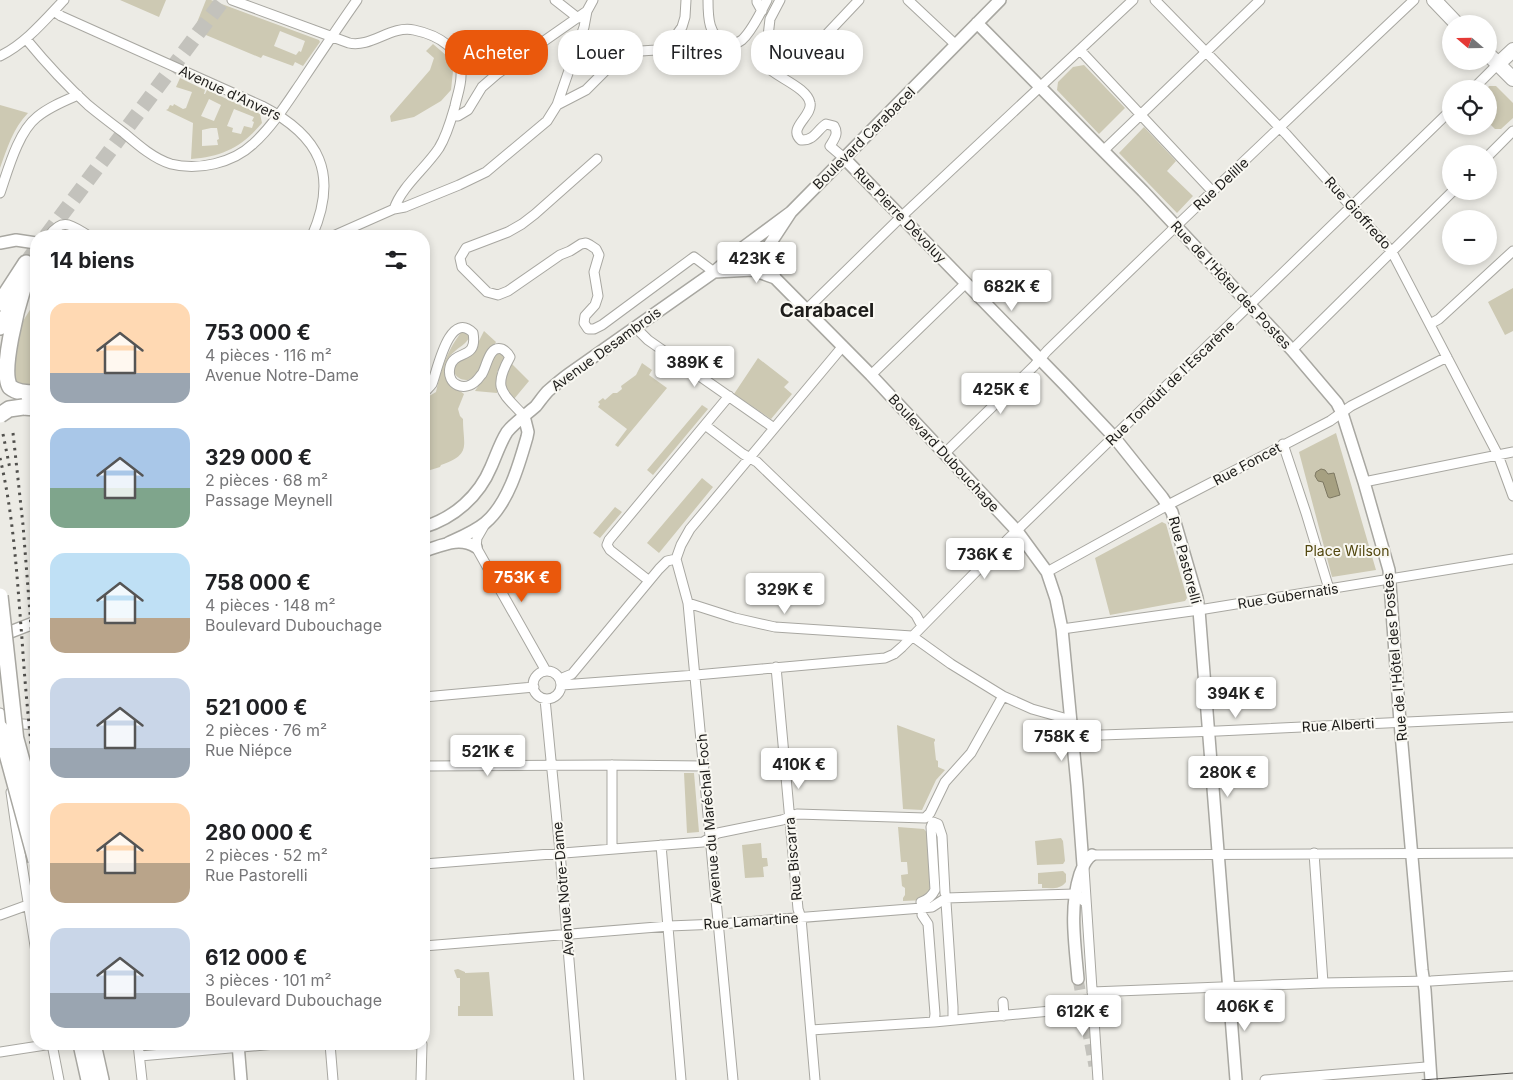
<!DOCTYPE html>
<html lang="fr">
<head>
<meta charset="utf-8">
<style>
  body { margin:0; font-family:Inter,sans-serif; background:#f6f6f6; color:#202124; height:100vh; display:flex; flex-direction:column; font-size:19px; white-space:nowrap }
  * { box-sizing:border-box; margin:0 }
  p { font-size:16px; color:#757577 }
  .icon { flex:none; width:28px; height:28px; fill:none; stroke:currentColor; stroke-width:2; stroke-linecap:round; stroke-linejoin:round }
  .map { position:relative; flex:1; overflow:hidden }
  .panel { position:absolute; left:30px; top:230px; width:400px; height:820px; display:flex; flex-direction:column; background:#fff; border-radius:20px; box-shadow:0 2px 8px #0003 }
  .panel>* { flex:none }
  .hud { position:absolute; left:445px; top:30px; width:475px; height:45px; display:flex; gap:10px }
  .needle { width:32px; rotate:290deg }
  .buttons { position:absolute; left:1442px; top:15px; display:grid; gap:10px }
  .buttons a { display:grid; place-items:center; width:55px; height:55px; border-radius:50%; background:#fff; box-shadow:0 2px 8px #0003; font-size:25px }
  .price { position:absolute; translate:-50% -42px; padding:0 11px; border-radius:5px; background:#fff; color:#222; font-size:16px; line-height:32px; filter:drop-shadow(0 1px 2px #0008) }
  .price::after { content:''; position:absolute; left:50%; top:30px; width:15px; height:11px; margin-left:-8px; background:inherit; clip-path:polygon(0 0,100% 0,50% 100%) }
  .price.active { background:#ea580c; color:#fff }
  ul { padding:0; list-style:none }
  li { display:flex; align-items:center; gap:15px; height:125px; padding:0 20px }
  li span { display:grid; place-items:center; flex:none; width:140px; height:100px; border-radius:15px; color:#555 }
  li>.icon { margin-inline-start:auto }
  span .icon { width:60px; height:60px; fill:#fffc; stroke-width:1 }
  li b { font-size:21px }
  h2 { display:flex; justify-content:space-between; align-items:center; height:60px; padding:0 20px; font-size:21px }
  .chip { padding:0 18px; border-radius:20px; background:#fff; box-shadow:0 2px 8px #0003; font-size:18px; line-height:45px }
  .chip.active { background:#ea580c; color:#fff }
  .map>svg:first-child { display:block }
</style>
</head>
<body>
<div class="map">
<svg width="1513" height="1080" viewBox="0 0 1513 1080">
  <rect width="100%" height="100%" fill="#ecebe5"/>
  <path fill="#cdc9b3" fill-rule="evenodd" d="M120,0H166L159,17Z
    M206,0H211L319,40L320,42L303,66L295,62L293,66L263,55L261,58L194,30ZM280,31L305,41L301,52L299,51L296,55L274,46Z
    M433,44L454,62L451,90L441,101L414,117L391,122L390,116L430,70L434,58L426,51Z
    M1084,65L1125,108L1099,134L1057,90L1058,82L1073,67Z
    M180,78L205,90L204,94H205L207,90L260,114L262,123C242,147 222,157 191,159L193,123L166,110L168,109L170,105L173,106L174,104L183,109L186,108L192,92L176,87ZM209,99L221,105L214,121L201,116ZM234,109L254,117L252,121L254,122L252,128L244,126L241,134L232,132L233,128L227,126ZM211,128H217L219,139L217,140L218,145L202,146V130Z
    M1489,86H1496L1513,103V118L1501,129H1495L1489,123V89H1487Z
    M0,105L28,113C13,128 7,149 0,168Z
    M1144,127L1176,161L1167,171L1193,196L1177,213L1119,153Z
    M1513,288V331L1505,335L1488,302Z
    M36,296V373L34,386L25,389L10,381L13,337L33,305Z
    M462,331L468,334L469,338C466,344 459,347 454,352C445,359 441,371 448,381C451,386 459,390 464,394L458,409L460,416L463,419C463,446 472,454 441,465L440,467L424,472V399L436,392C441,368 447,351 462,331Z
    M484,331L496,342L476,375L468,380C463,380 458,379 455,374C448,361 468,358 473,352C477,345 481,337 484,331Z
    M498,350L507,357L497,372V393L475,391L488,370Z
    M758,358L789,382L784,387L792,394L771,419L734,394Z
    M510,362L529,381L514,399L504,386L505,373Z
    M642,363L652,370L649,375L667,388L618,447L615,445L627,429L598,407L600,404L598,402L603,398L605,400L613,393H617L622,389L621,386L636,375Z
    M702,405L708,409L653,475L647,470Z
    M1336,433L1376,570L1332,577L1299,452Z
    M702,478L713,487L659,553L647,543Z
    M615,507L622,512L600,538L593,533Z
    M1162,522L1166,524L1187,598L1185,601L1110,615L1095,558Z
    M897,725L935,739V741L934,742L936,760L938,761V767L945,770L936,780L922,810L903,809Z
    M684,773H694L699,832L687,833Z
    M898,827L924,829L928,834L933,890L925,900L903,901V898L905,895V888L902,886L901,875L908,874L907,862H901Z
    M1061,838L1063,841L1065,861L1063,864L1037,865L1035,841Z
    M761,843L762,858H767L768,866L763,867L764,877L745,878L742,845Z
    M1063,871L1066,874V882C1060,890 1051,888 1042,888V884H1038V873Z
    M458,969L465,972V973L489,972L493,1016H458V1006H460V978H457L454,970Z"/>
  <path fill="#a6a081" stroke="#7d7862" d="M1321,469L1325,470L1328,474L1334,473L1340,495L1330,498L1328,497L1323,482L1318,481L1315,476L1316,472Z"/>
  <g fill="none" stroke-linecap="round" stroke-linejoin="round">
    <path stroke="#c3c2bc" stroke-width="11" stroke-dasharray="11 5.5" stroke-linecap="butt" d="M1078,979L1094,1066"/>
    <path stroke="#c3c2bc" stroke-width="15" stroke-dasharray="15 8" stroke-linecap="butt" d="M46,236L223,0
      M26,263L36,249"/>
    <defs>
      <path id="street" d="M232,0L349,43C371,48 391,25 414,30C438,35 463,49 461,76C461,86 457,96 455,106C451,120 447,135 439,148C425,169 402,186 394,209
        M555,0L578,18
        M708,0C708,16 708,38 727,43C732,44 738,43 742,40C752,31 761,12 767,0
        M757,0V2L762,11
        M780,0L770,19L765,62L766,66C776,77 808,88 810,103C813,116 787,128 801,140C814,141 817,130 826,124L834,126C839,134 834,139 830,146L844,158
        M908,0L956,45
        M1155,0L1286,134L1392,252L1498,455L1513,496
        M54,11L61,16L262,106C320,136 339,174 312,236
        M824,37L859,0
        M26,39C45,62 66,85 88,105C100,115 112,124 124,133C138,145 154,159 171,164C198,171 233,163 253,144C272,127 287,103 302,81C320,54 338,27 357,0
        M1080,50L1213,192
        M0,56C25,44 45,20 64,0
        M1473,89L1498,64
        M557,105L586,90L612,64L632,54L641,51L656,50L672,41L682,27L685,17L686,0
        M452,116H458L468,110L482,87L497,74L587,11
        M1103,151L1260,0
        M1489,155L1513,131
        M597,159L535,214L522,224L508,232L466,248L460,258L462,267L487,292L498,295L508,291L560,255L570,251L581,244L586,243L590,245L596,249L599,255L594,272L598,296L595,305L585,316L584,323L588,329H594L602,325L694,257L714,272
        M0,193C8,170 18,132 37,117C49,107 64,101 78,95
        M49,236C63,216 72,226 89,236
        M333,236L394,209L405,207L459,185L486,172L547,121L557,105L584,27L587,11L593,0
        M806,310L902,216L1133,0
        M1430,324L1439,319L1513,251
        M635,327L648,340L774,428
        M1292,350L1453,191
        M871,375L966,283
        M424,393C426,390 430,387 432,384C437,372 449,309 473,333C478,361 454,349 450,367C446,385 465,393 477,380C479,378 480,376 482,374C487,366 489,345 502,349C506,351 508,353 510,357C492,389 502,392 524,416
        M705,425L743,454L757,462L916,615L922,626
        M1283,444L1306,513L1329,589
        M944,454L1034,366L1047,351C1168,233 1291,116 1414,0
        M1364,482L1513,452
        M485,524L477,538L476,547L546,671
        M1047,572L1168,505L1330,421L1351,406L1447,357
        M648,580L610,550L607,545L609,540L729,396
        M688,603L735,618L775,627L912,636L951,664L1003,696L1032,709L1071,720
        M1062,629L1199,610L1513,559
        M776,667L798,909L801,918L815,1080
        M533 685a14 14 0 1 1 28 0a14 14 0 1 1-28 0Z
        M560,679L572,674L659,569L667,561L676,559
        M562,685L696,675L885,658L894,654L902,647L1007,540L1451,110
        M424,697L534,687
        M545,699L560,852L579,1080
        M0,713L3,732
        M10,723L36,725
        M1072,736L1218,731L1513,717
        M424,766L612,765L704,766
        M11,792L16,827L36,952
        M661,845L681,1080
        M612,849V765
        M1314,853L1323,983
        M1092,855L1513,853
        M424,864L703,842L718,833L782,820L797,814L925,818L930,813L945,782L971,753L1003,696
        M1084,868L1098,1080
        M921,902C928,900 932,896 935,890L931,827L933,822L938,824L942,836L945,893
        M946,902L953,1007V1020
        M0,915L36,902
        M922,915L928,924L935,1014L934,1022
        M424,946L669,926L719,924L922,908L932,907L946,898L1075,894L1086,903
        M1092,992L1323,983L1431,981L1513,976
        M1003,1002L1004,1016
        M811,1030L934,1022L1093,1007
        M52,1044L59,1080
        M138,1044L142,1080
        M330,1044L333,1080
        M0,1052L52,1044
        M140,1056L276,1044
        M421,1080L422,1044
        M733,1080L688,603L676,559L681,545L690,529L843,346
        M1265,1080L1426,1067"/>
      <path id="secondary" d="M977,23L1143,191L1292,350L1337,403L1342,413L1364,482L1389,570L1400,722L1422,970L1425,990L1431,1080
        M844,158L1066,386L1114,437L1162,497L1172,512L1197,598L1199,610L1236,1080
        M0,243L16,240L36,243
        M768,247L770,262L775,278
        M732,266L750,260L768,247L791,212L1000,0
        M714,272L753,270L775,278L871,375L1017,531L1047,572L1056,599L1062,629L1077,785L1083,865
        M424,527C454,518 479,496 491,467C496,456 500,443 507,432C515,422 526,415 536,406C540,401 544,395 548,391C555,385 562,379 569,374L714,272L737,252L791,212
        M448,543C461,537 474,532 485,523C508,504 519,465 527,437L528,432L524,416
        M424,551C441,546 459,536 476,547
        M0,636L36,622
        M1078,979C1075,944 1069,908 1080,874C1083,867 1085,859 1092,855
        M238,1044L241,1080"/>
      <path id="primary" d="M1434,0L1457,24
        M1489,55L1513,79
        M1498,64L1513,50"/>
      <path id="highway" d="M24,285C17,307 0,371 10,387C17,393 28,393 36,393
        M0,303L26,263
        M0,327L34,269
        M23,407L36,408
        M81,1044L89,1080
        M93,1044L101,1080"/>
    </defs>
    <use href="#street" stroke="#a8a7a1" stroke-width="11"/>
    <use href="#secondary" stroke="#a8a7a1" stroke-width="14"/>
    <use href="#primary" stroke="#a8a7a1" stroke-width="16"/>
    <use href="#highway" stroke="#a8a7a1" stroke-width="18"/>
    <use href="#street" stroke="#fff" stroke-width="9"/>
    <use href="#secondary" stroke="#fff" stroke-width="11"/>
    <use href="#primary" stroke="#fff" stroke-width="14"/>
    <use href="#highway" stroke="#fff" stroke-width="15"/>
    <path stroke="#51504d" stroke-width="1" d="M1422,1080L1513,1073"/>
    <path stroke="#51504d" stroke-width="3" stroke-dasharray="2.5 5" stroke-linecap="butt" d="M13,433L23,525L36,689
      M3,434L10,469
      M0,458C14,517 17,578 22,639C25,687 30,735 35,783"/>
    <defs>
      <path id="highway-bridge" d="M0,415L9,409L23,407
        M0,596L16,741
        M0,728L36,861
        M14,732L36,812"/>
    </defs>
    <use href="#highway-bridge" stroke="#a8a7a1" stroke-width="18" stroke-linecap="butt"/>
    <use href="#highway-bridge" stroke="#fff" stroke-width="15"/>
  </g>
  <g text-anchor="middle" stroke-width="4" stroke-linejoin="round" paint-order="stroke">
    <g font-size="14" fill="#1d1c1a" stroke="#f9f8f2">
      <text transform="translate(230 93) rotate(25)" y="5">Avenue d'Anvers</text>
      <text transform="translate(864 138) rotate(-45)" y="5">Boulevard Carabacel</text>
      <text transform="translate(1221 184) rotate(-43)" y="5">Rue Delille</text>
      <text transform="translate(1358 213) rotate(48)" y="5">Rue Gioffredo</text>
      <text transform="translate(900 215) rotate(46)" y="5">Rue Pierre Dévoluy</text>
      <text transform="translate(1231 285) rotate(47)" y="5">Rue de l'Hôtel des Postes</text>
      <text transform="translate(606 349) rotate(-36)" y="5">Avenue Desambrois</text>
      <text transform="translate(1170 383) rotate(-44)" y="5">Rue Tonduti de l'Escarène</text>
      <text transform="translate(944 453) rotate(47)" y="5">Boulevard Dubouchage</text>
      <text transform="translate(1247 464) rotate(-28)" y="5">Rue Foncet</text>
      <text transform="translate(1185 560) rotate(75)" y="5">Rue Pastorelli</text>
      <text transform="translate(1288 596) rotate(-9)" y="5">Rue Gubernatis</text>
      <text transform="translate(1395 657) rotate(-95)" y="5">Rue de l'Hôtel des Postes</text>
      <text transform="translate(1338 725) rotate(-3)" y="5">Rue Alberti</text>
      <text transform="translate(709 819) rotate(-95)" y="5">Avenue du Maréchal Foch</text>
      <text transform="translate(793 859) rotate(-95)" y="5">Rue Biscarra</text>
      <text transform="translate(563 889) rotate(-95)" y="5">Avenue Notre-Dame</text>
      <text transform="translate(751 921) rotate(-4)" y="5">Rue Lamartine</text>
    </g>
    <g font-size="14" fill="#52470f" stroke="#f9f8f2">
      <text x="1347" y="556">Place Wilson</text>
    </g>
    <g font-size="19" font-weight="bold" fill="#1d1c1a" stroke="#f9f8f2">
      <text x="827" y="317">Carabacel</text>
    </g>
  </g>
</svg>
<div class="buttons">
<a><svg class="needle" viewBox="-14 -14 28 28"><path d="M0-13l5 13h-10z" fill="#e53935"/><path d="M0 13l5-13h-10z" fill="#757577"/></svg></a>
<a><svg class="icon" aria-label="locate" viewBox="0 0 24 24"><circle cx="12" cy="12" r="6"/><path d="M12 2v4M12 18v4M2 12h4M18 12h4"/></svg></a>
<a>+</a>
<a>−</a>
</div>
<b class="price" style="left:757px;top:284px">423K €</b>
<b class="price" style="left:1012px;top:312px">682K €</b>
<b class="price" style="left:695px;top:388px">389K €</b>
<b class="price" style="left:1001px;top:415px">425K €</b>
<b class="price" style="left:985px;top:580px">736K €</b>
<b class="price active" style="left:522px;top:603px">753K €</b>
<b class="price" style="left:785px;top:615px">329K €</b>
<b class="price" style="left:1236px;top:719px">394K €</b>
<b class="price" style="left:1062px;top:762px">758K €</b>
<b class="price" style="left:488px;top:777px">521K €</b>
<b class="price" style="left:799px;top:790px">410K €</b>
<b class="price" style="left:1228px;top:798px">280K €</b>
<b class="price" style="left:1245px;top:1032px">406K €</b>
<b class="price" style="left:1083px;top:1037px">612K €</b>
<div class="hud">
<a class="chip active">Acheter</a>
<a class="chip">Louer</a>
<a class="chip">Filtres</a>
<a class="chip">Nouveau</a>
</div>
<section class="panel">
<h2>14 biens<svg class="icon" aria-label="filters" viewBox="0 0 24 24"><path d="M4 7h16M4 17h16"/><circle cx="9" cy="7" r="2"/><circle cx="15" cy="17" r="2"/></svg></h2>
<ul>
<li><span style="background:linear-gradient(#ffd9b3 70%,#9aa5b1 0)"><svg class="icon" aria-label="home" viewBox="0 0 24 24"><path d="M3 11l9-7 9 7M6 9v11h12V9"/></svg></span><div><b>753 000 €</b><p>4 pièces · 116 m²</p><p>Avenue Notre-Dame</p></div></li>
<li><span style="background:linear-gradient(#a9c7e8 60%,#7fa58c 0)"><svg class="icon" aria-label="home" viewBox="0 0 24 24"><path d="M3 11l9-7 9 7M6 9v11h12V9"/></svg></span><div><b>329 000 €</b><p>2 pièces · 68 m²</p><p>Passage Meynell</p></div></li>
<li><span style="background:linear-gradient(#bfe0f5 65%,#b9a48a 0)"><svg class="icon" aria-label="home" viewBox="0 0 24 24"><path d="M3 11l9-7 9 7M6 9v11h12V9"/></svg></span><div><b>758 000 €</b><p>4 pièces · 148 m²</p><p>Boulevard Dubouchage</p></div></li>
<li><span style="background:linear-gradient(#c9d6e8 70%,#9aa5b1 0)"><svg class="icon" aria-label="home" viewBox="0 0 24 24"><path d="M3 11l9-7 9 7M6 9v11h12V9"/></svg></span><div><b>521 000 €</b><p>2 pièces · 76 m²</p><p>Rue Niépce</p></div></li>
<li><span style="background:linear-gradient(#ffd9b3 60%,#b9a48a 0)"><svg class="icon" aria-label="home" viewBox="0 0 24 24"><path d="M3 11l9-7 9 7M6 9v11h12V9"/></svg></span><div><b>280 000 €</b><p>2 pièces · 52 m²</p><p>Rue Pastorelli</p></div></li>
<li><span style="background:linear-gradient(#c9d6e8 65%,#9aa5b1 0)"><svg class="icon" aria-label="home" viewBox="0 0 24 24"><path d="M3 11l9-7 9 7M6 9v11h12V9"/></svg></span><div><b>612 000 €</b><p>3 pièces · 101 m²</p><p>Boulevard Dubouchage</p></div></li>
</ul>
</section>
</div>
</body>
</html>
